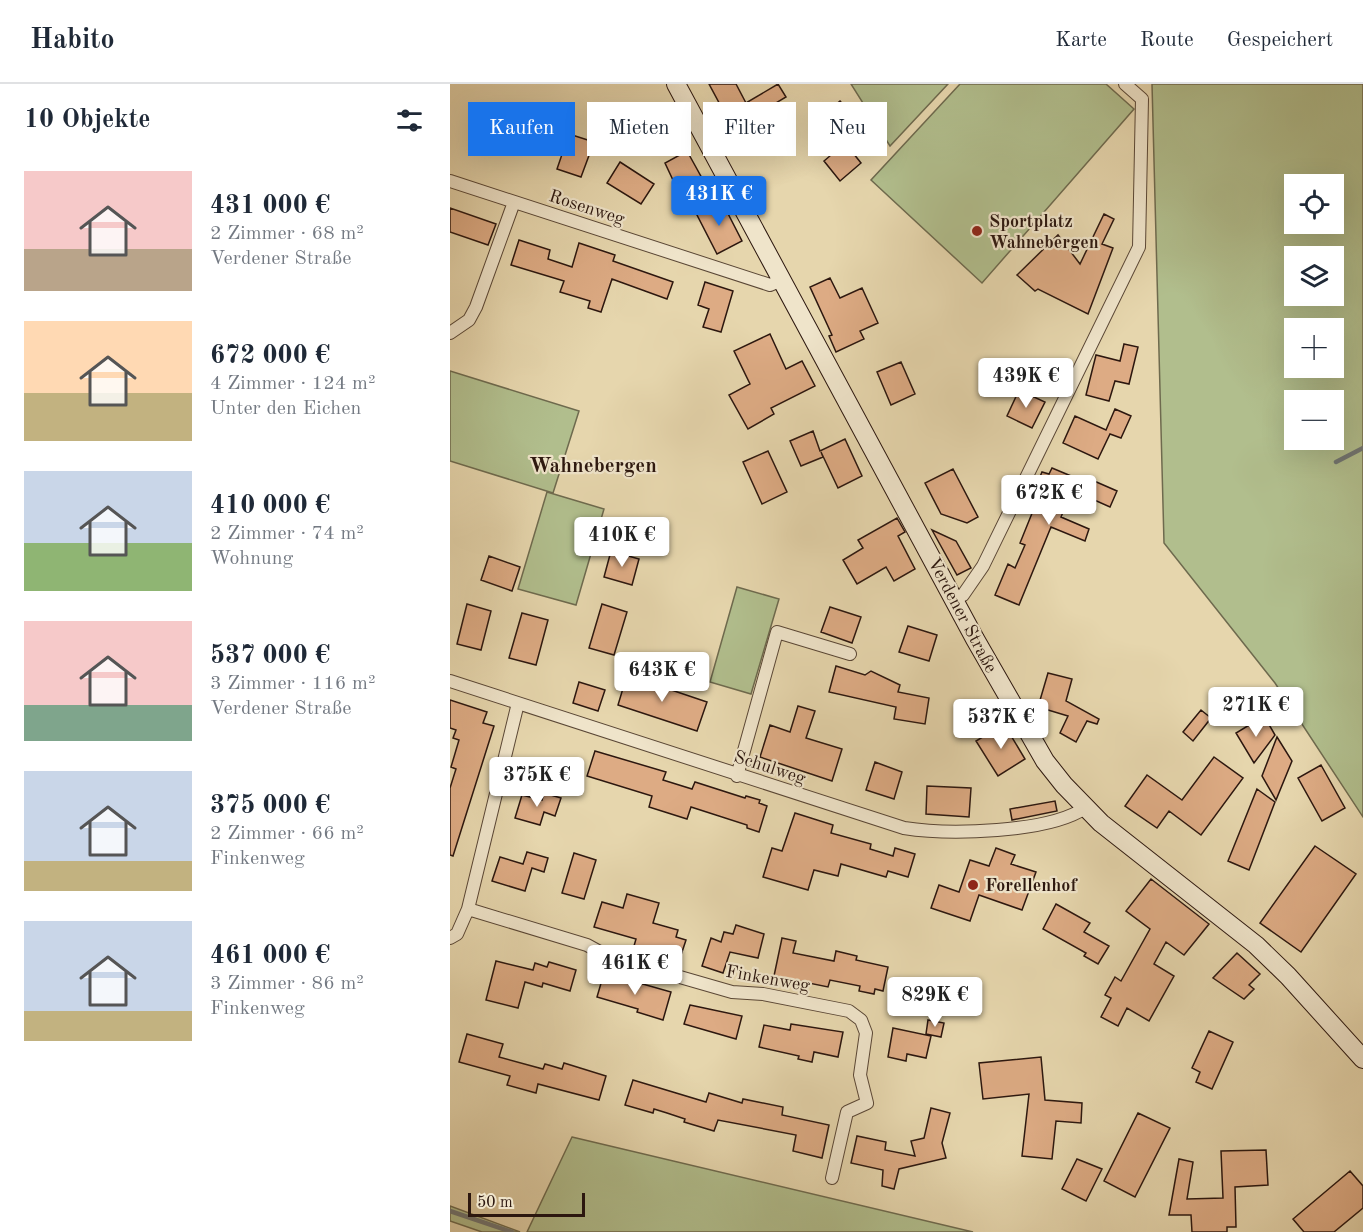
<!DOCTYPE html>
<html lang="de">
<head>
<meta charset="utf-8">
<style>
  body { margin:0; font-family:"Old Standard TT",serif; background:#f6f6f7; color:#1f2937; height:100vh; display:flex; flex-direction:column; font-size:22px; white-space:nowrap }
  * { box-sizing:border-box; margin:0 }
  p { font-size:20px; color:#747a83 }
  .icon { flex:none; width:33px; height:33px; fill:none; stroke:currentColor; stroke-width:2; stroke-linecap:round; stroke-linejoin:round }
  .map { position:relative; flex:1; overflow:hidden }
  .details { display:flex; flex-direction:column; background:#fff; width:450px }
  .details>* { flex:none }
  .hud { position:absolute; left:18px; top:18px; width:570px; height:54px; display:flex; gap:12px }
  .buttons { position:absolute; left:834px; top:90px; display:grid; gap:12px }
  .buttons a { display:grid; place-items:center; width:60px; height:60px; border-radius:0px; background:#fff; box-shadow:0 6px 24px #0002; font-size:30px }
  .scale { position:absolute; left:18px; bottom:15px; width:117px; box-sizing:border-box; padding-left:6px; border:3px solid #2c170f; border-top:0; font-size:16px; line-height:21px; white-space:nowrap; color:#2c170f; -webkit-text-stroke:4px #efe4ca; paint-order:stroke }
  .price { position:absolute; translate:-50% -51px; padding:0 14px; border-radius:6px; background:#fff; color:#222; font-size:20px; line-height:39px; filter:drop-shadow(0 2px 3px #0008) }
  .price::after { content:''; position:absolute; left:50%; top:36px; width:18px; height:14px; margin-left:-9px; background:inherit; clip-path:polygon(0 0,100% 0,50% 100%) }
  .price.active { background:#1a73e8; color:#fff }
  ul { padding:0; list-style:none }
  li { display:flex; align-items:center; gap:18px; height:150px; padding:0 24px }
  li span { display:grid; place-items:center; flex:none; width:168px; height:120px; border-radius:0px; color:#555 }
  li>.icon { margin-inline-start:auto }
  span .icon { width:72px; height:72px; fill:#fffc; stroke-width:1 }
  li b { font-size:26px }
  h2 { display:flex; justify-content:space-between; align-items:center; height:72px; padding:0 24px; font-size:26px }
  .tag { padding:0 21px; border-radius:0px; background:#fff; box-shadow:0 6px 24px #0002; font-size:21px; line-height:54px }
  .tag.active { background:#1a73e8; color:#fff }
  header { display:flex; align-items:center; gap:36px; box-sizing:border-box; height:84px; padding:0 30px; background:#fff; border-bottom:2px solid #e0e1e3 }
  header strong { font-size:28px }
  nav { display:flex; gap:33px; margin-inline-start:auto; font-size:21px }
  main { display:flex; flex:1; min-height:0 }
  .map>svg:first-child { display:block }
</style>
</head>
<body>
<header>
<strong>Habito</strong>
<nav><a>Karte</a><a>Route</a><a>Gespeichert</a></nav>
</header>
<main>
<section class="details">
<h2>10 Objekte<svg class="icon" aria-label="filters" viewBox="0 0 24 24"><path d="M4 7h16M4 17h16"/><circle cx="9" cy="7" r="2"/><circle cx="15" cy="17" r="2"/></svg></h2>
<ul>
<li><span style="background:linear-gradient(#f6c9c9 65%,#b9a48a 0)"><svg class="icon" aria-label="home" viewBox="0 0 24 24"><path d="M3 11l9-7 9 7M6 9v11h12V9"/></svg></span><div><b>431 000 €</b><p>2 Zimmer · 68 m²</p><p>Verdener Straße</p></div></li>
<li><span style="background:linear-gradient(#ffd9b3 60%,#c2b280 0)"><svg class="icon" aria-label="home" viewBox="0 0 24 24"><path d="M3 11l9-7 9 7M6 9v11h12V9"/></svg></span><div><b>672 000 €</b><p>4 Zimmer · 124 m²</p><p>Unter den Eichen</p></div></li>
<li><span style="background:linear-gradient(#c9d6e8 60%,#8fb573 0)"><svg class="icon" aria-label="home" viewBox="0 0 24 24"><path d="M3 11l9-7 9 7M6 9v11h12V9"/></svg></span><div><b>410 000 €</b><p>2 Zimmer · 74 m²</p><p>Wohnung</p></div></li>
<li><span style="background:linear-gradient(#f6c9c9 70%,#7fa58c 0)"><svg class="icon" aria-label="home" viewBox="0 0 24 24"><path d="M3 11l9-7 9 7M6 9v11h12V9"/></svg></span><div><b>537 000 €</b><p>3 Zimmer · 116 m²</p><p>Verdener Straße</p></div></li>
<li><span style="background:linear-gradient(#c9d6e8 75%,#c2b280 0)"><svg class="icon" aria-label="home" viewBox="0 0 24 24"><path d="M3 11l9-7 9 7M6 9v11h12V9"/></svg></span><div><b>375 000 €</b><p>2 Zimmer · 66 m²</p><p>Finkenweg</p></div></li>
<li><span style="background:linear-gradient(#c9d6e8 75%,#c2b280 0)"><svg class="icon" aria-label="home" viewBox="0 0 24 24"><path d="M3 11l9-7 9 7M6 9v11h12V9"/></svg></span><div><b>461 000 €</b><p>3 Zimmer · 86 m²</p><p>Finkenweg</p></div></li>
</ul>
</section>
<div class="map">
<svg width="913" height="1148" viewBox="0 0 913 1148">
  <rect width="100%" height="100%" fill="#e6d6ad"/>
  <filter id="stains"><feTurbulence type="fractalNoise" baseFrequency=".00333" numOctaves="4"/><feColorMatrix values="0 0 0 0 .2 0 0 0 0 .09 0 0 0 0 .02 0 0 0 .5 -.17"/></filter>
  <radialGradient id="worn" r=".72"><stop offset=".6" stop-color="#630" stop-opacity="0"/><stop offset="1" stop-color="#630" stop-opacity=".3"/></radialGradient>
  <path fill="#b1be8d" stroke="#6e6a4e" stroke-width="1.5" fill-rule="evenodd" d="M401,0H498L440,62Z
    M510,0H656L684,25L532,199L421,96Z
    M702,0H913V733L825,599L714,459ZM844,100H884V140H844ZM844,172H884V212H844ZM884,244V284H844V244ZM884,316V356H844V316Z
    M0,287L129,327L103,409L0,377Z
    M97,408L154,425L126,521L68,505Z
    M287,503L329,515L301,610L260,598Z
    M122,1053L523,1148H77Z
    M0,1122L70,1148H32L0,1137Z"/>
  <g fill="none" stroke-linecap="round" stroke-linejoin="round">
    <path stroke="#707674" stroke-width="4.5" d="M886,378L913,364
      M0,1127L62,1148"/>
  </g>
  <path fill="#ddab84" stroke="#2c170f" stroke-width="1.5" d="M259,0H286L296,19L328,0L336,13L304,32L317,57L296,69Z
    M390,17L420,53L402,68L372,32Z
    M185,20L218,34L209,56L176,43Z
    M119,50L144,58L131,93L107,85Z
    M395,59L411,79L390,97L374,77Z
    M237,67L253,96L229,109L215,79Z
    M170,78L204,100L191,120L157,99Z
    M271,116L292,157L267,170L246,129Z
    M0,124L46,140L38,161L0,148Z
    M654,130L664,135L652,160L663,164L638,230L588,205L585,207L567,191L608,151L630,180Z
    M69,156L100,166L98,175L122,183L129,159L165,171L163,177L223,198L217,215L162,195L151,228L138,224L140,217L110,208L114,197L61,181Z
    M380,194L390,214L412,204L428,239L410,247L414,255L386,268L379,252L382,251L360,203Z
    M255,198L283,207L271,248L253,243L259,225L248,221Z
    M320,250L336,285L352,277L365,302L321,324L324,330L298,345L279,311L300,300L284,267Z
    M674,260L688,263L679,300L665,297L659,317L636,311L646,271L670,277Z
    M451,278L465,310L441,321L427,288Z
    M569,306L595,318L582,344L557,332Z
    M665,325L681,332L671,354L660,350L648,375L613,359L625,332L656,346Z
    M363,347L370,367L395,355L412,392L388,404L371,368L373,373L351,382L340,357Z
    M318,367L337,408L312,420L293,378Z
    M602,384L633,397L635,393L667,407L660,423L622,406L611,433L639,445L635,457L601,443L569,521L545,511L558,480L565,484L575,461L570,459L589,412L583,410L592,388L599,390Z
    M503,385L528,433L517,439L491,430L475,399Z
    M447,434L455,448L448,452L465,485L444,497L436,483L407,500L393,476L413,464L408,456Z
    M482,446L506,457L521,484L507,491Z
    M161,467L189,475L182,501L154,493Z
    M39,472L70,483L62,507L31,496Z
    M17,520L41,527L31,566L7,560Z
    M152,520L177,528L164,571L139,564Z
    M380,523L411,533L402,559L371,548Z
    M72,529L98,536L86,581L59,574Z
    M458,542L487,551L479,577L449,568Z
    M386,582L415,591L421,587L450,601L448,608L479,614L475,640L444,635L446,623L379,608Z
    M598,589L622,595L616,617L649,635L647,640L637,637L626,658L610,649L618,632L588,623Z
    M177,591L257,618L247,647L168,621Z
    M129,598L155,606L148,627L123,619Z
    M0,616L37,628L33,639L44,642L3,772L0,771V704L6,685L1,683L9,656L3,654L6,646L0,644Z
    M348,622L365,627L356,654L392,665L382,697L310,673L320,641L340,648Z
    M751,626L761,634L743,657L733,648Z
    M814,632L825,651L804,679L786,649Z
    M554,640L575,675L548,692L526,657Z
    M827,653L842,677L826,716L812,692Z
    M145,667L216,688L213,696L242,705L245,698L295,714L296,712L310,716L309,719L317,722L309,748L297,744V741L241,723L237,735L199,723L202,712L137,692Z
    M764,673L793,694L751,751L719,727L707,744L675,722L697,691L732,716Z
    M425,678L452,688L444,715L416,706Z
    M871,681L895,724L872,737L848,694Z
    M477,702L521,704L519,733L476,730Z
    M807,705L825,718L799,786L778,777Z
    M94,709L111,714L105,732L94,728L90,741L65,734L72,711L92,716Z
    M605,717L607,727L562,736L560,725Z
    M345,729L383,741L381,749L421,760L420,765L443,772L445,764L465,770L458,793L438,787L436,793L391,780L388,792L364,786L358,806L313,793L322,764L332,767Z
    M865,762L906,790L851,868L810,839Z
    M546,764L565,771L561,780L586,788L572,826L529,811L520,837L481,824L489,801L509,808L520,776L539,782Z
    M77,768L98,774L94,788L82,784L75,807L42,797L50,773L73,780Z
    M124,769L146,776L134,815L112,809Z
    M701,795L759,840L734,871L716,858L704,880L724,892L699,937L677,924L668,942L651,933L661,914L655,911L665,893L671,897L700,845L676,827Z
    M177,810L209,819L203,839L228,846L226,853L236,856L230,874L184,862L186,855L144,843L152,818L173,824Z
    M606,820L640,839L634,848L659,862L648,880L634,872L636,869L593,845Z
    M286,841L314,850L308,874L280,868L273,889L252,882L261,854L271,858L274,848L283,850Z
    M332,854L346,857L343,869L384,877L386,867L407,872L406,876L438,883L433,907L425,905L424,910L409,907L410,902L380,896L378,903L324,892Z
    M787,869L810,890L799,901L804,905L794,915L763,894Z
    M46,877L83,886L85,879L97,883L99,878L126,886L120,907L93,899L92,903L75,898L68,924L36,916Z
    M154,889L221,908L213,936L187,928L188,925L147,913Z
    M240,921L292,932L286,955L234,940Z
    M478,936L494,939L491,953L476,950Z
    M341,940L393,948L388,973L364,968L362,978L348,975L349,972L309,963L314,941L340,946Z
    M443,944L481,952L476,974L457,970L456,977L438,973Z
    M759,947L783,958L762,1005L746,998L750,988L742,984Z
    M17,950L53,960L49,973L93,985L95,980L112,985L114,979L156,992L149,1016L88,1000L86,1009L57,1001L60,992L9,978Z
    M591,973L595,1016L632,1019L631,1039L606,1037L602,1075L572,1072L579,1010L533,1015L529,979Z
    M183,996L256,1018L259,1009L292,1019L293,1015L333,1023L332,1031L379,1041L372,1074L343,1067L346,1051L268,1036L264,1047L234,1038L235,1035L217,1029L204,1025L203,1029L175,1021Z
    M481,1024L500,1029L492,1059L496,1074L449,1085L444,1105L432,1102L433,1086L401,1079L407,1052L436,1058L435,1066L465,1072L461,1057L474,1054Z
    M688,1029L720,1044L685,1113L654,1097Z
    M816,1066L818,1101L785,1103L786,1143H777V1148H742L741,1131H719L729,1075L743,1078L737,1115L773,1114L771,1067Z
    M627,1075L652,1085L636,1117L612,1105Z
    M900,1087L913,1102V1124L884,1148H854L843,1135Z"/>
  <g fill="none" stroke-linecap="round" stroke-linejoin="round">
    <defs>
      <path id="street" d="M0,97L320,201L332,196
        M0,249L19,236L26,223L64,118
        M504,515L513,511L533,482L689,163L692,15L675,0
        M0,597L454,744C498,751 598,749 635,724
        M287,692L327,548L400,570
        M18,825L137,861L157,872L282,908L313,910L399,927L411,936L416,949L410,991L417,1019L397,1028L382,1094
        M0,854L7,850L18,825L68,619"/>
      <path id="secondary" d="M226,0L525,555L595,677L614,701L651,739L806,861L838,892L913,975"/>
    </defs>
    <use href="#street" stroke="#5a4736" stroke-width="14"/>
    <use href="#secondary" stroke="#2c170f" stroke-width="20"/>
    <use href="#street" stroke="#efe4ca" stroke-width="12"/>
    <use href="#secondary" stroke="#efe4ca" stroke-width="18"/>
  </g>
  <g fill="#8f2418" stroke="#efe4ca" stroke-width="2">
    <circle cx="527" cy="147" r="6"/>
    <circle cx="523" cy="801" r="6"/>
  </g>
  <g text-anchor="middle" stroke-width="4.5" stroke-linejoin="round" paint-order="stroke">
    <g font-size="18" fill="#2c170f" stroke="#efe4ca">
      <text transform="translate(137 123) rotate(18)" y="6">Rosenweg</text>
      <text transform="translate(513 531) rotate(62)" y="6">Verdener Straße</text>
      <text transform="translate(320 683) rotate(18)" y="6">Schulweg</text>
      <text transform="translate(318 894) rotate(10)" y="6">Finkenweg</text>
    </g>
    <g font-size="18" font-weight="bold" fill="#2c170f" stroke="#efe4ca" text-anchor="start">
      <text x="539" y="143">Sportplatz<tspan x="539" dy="21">Wahnebergen</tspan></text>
      <text x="535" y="807">Forellenhof</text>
    </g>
    <g font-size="21" font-weight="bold" fill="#2c170f" stroke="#efe4ca">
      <text x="143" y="388">Wahnebergen</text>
    </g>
  </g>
  <rect width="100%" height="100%" filter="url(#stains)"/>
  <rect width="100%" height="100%" fill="url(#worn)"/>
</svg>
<div class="buttons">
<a><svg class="icon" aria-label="locate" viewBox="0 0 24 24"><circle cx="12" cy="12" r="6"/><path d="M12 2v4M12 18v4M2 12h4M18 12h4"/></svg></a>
<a><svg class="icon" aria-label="layers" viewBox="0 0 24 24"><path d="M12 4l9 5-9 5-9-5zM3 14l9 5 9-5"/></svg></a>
<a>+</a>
<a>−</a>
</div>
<div class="scale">50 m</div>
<b class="price active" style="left:269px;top:143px">431K €</b>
<b class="price" style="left:576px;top:325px">439K €</b>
<b class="price" style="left:599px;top:442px">672K €</b>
<b class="price" style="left:172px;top:484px">410K €</b>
<b class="price" style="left:212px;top:619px">643K €</b>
<b class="price" style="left:806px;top:654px">271K €</b>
<b class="price" style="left:551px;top:666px">537K €</b>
<b class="price" style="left:87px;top:724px">375K €</b>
<b class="price" style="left:185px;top:912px">461K €</b>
<b class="price" style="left:485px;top:944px">829K €</b>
<div class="hud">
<a class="tag active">Kaufen</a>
<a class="tag">Mieten</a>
<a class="tag">Filter</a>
<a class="tag">Neu</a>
</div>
</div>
</main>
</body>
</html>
